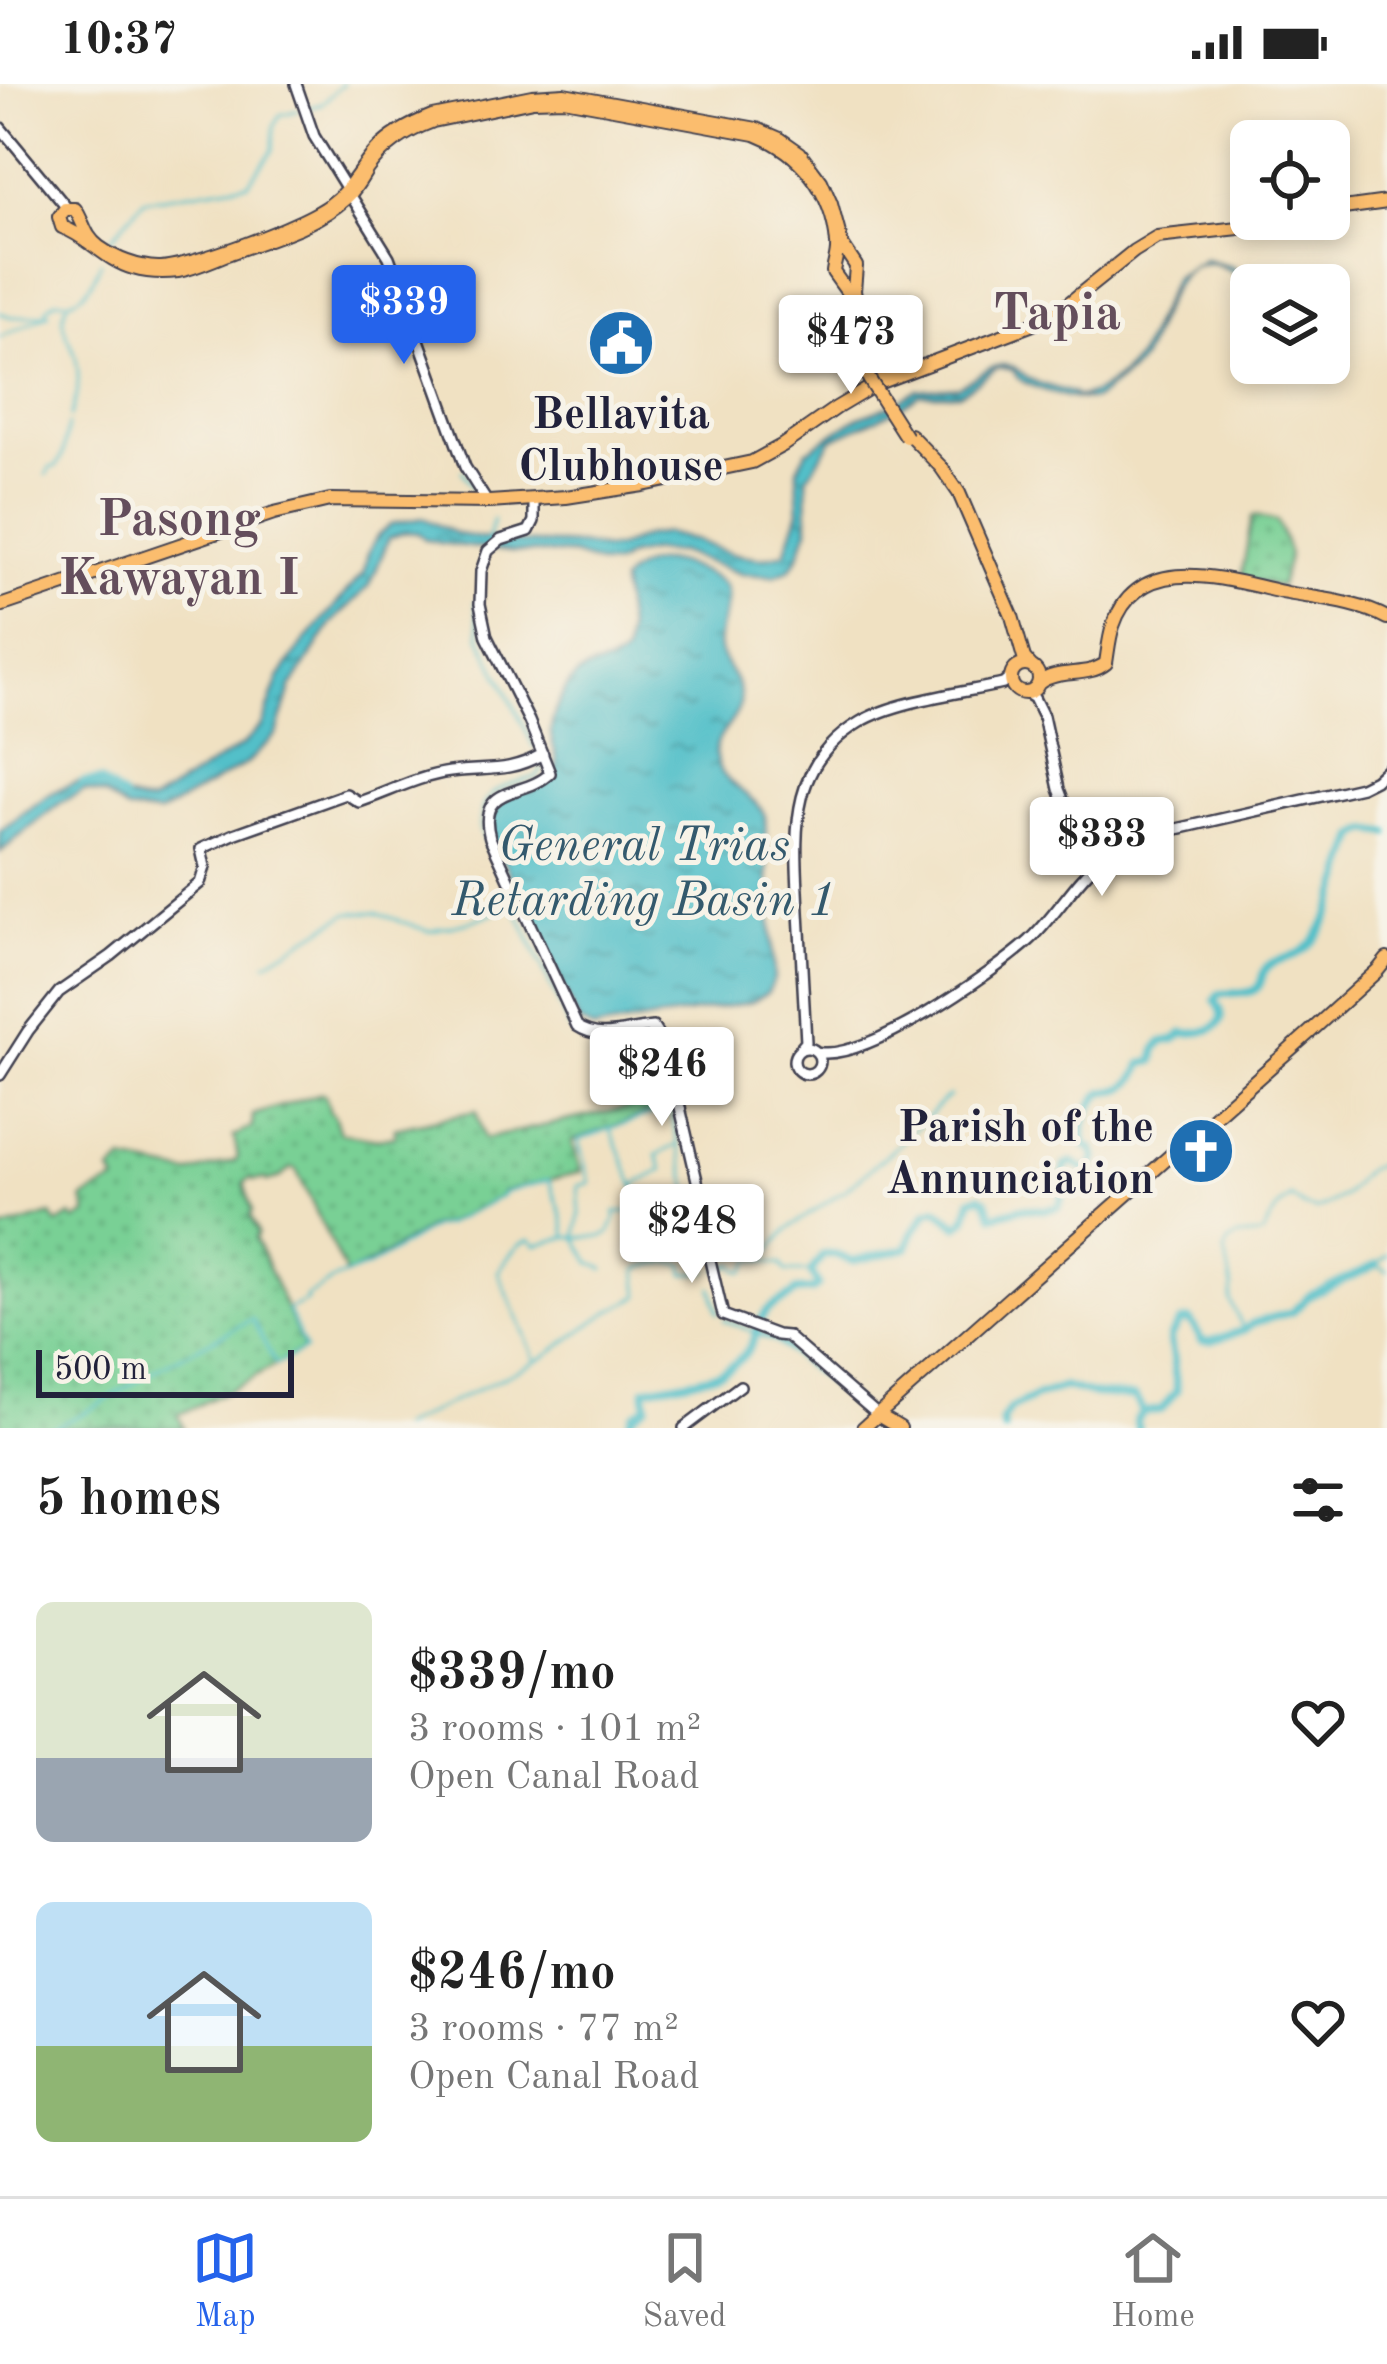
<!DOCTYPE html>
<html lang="en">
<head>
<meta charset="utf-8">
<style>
  body { margin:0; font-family:"Old Standard TT",serif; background:#f2f2f2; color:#222; height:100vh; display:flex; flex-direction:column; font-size:45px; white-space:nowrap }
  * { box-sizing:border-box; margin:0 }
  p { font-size:39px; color:#767676 }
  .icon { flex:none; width:66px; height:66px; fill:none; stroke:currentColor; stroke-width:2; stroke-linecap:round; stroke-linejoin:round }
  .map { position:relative; height:1344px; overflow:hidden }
  .details { display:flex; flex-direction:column; background:#fff; flex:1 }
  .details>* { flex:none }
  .controls { position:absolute; left:1230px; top:36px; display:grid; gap:24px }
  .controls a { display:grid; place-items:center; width:120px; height:120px; border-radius:18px; background:#fff; box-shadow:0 6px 18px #0003; font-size:60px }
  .scale { position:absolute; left:36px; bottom:30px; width:258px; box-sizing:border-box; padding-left:12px; border:6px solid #22223b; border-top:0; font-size:33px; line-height:42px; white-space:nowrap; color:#22223b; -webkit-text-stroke:9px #f7f3e8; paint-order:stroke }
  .price { position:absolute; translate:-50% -102px; padding:0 27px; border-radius:12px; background:#fff; color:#222; font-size:39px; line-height:78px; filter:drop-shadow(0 3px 6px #0008) }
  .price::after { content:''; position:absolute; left:50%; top:72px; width:36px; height:27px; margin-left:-18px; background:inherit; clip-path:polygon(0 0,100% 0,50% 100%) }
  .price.on { background:#2563eb; color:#fff }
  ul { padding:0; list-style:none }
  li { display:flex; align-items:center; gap:36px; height:300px; padding:0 36px }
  li span { display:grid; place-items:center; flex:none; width:336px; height:240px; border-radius:18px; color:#555 }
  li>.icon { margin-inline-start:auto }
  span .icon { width:144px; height:144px; fill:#fffc; stroke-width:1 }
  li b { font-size:51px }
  h2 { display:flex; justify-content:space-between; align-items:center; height:144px; padding:0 36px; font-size:51px }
  .status { display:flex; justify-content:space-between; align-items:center; height:84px; padding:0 60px; background:#fff; direction:ltr }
  .status svg { height:33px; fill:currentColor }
  .dock { display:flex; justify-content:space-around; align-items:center; height:168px; border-top:3px solid #e0e0e0; background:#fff; font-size:33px; color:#767676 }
  .dock a { display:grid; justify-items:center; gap:6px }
  .dock .on { color:#2563eb }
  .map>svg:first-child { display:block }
</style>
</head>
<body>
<div class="status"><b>10:37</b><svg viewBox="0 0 49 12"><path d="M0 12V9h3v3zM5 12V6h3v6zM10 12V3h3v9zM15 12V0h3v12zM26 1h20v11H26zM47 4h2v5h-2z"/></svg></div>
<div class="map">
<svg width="1387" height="1344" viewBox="0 0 1387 1344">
  <defs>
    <pattern id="grass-dots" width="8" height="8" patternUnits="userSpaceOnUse" patternTransform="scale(3)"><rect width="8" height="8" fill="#79d095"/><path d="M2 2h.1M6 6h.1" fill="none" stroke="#68b281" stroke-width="1.8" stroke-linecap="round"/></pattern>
    <pattern id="water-ripples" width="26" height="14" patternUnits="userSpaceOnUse" patternTransform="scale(3)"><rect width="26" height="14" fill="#52c0c9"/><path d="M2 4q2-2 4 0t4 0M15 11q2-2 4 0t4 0" fill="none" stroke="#449ca4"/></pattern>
  </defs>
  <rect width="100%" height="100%" fill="#f7f3e8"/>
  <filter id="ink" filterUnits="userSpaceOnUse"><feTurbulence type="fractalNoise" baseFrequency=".00833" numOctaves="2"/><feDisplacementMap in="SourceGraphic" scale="24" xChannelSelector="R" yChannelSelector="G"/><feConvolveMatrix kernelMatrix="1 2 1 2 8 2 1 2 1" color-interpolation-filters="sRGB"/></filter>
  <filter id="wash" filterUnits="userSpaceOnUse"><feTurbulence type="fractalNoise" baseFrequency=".004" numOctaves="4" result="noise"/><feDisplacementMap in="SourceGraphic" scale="48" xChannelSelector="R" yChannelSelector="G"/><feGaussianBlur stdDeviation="2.7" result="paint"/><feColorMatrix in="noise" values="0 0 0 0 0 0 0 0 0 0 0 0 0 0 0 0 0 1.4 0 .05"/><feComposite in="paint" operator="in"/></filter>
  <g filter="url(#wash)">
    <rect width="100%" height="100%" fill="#f0e1c2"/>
    <path fill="url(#grass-dots)" stroke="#4e7968" stroke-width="3" d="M1255,432L1277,437L1289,470L1280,502L1241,495L1252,433Z
      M322,1009L325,1011L330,1028L334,1031L340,1049L377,1055L395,1052V1044L476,1027L484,1055L666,1015L668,1023L572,1057L581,1088L502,1108L501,1112L446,1140L432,1142L369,1180L346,1191L296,1085L291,1084L281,1093L267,1098L265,1095L254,1097L251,1094L244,1099L252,1127L250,1132L258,1149L255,1154L304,1265L248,1297L178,1331L184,1344H0V1146L51,1131L57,1140L72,1132L75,1137L87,1130L83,1115L116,1097L111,1088L124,1077L188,1090L235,1077L238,1073L234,1052L252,1043L253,1031Z"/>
    <path fill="url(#water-ripples)" stroke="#3a7182" stroke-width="3" d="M1204,175L1231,182L1256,201C1241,196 1222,177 1205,179C1169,181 1156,251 1140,278C1136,284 1099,313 1094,315C1083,320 1028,303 1018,294C1016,292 1015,289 1013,286L998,283L959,310H920L897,325L832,355L807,394L808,445L798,474L790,485L774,492L741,490L682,469L653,467L629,472L615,481H602L569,470L511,468L440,459L425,455L418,449L405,448L389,454L370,501L332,539L291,604L277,650L247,679L159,730L127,727L105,711L85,706L60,719L0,768V747C24,730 69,687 98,699C115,707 131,720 151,719L243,661L263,640L279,594L305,557L364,488L368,469L377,452L392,440L423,434L457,450L504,458L583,461L605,465L617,464L646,452L665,449L697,457L731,470L763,474L785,469L799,427L797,386L806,367L857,334L893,320L917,306L958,303L990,284L1002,281L1014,283L1027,294L1041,300L1072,309L1077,313C1097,313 1126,289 1138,273L1174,194Z
      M669,477C683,480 721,492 726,505C730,516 724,531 721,542C719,552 717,560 720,569C726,586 744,601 740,620C735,642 709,653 717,678C724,703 755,709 765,732L774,895L768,908L752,918L594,946L579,938L490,749L493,723C501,717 509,709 517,706C528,701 545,704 552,693C564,676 550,663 551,647C552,630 563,606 574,594C588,580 611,584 625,570L627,546L621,499C632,483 650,477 669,477Z"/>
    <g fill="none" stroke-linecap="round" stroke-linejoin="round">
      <path stroke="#52c0c9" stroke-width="3" d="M308,24L321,20L343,0
        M106,160L144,116L248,99L273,66L274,42L280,31L299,26
        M390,188L397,207
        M67,220C56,242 71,255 76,275C81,296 77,313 70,333
        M0,229L12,233L49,230L46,225L56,216C82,221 93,199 101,178
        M0,253L47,231
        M462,387L473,404
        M46,391L50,384L57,382L63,370L68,341
        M487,457L493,436
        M475,518L480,553L534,663
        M542,685L537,693C504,702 480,705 480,745L570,945
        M266,879L348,829L376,828L428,847L472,837L498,827
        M572,948C606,973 627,939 653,955L695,1130
        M912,1047C927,1037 934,1023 949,1012
        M636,1100L663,1086L657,1071L677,1061
        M1387,1171L1376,1181L1387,1187
        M763,1177L781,1180L787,1188H811
        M605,1185L591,1179L576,1153L580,1131L578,1102L590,1099L578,1056L669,1024
        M718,1186L734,1180L738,1186L744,1188L751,1176L761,1177L789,1144L845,1106L903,1057L908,1050
        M712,1204L718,1229
        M724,1236L756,1249
        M1244,1246L1230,1217L1232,1203L1225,1168L1228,1158L1238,1153L1262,1151L1277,1125L1291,1113L1304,1123L1317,1126C1326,1121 1337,1117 1345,1110C1363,1094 1359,1081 1387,1081
        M535,1275L498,1188C507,1176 516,1158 531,1156L536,1161L567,1153H601L609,1150L616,1134L615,1129L642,1126L640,1114L610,1044
        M53,1344L88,1327L159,1284L252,1235L276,1281L305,1265L288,1226L307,1217L306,1213L337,1194L370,1182L433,1143L446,1141L502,1112L503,1109L549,1096L562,1131L567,1153
        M399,1344L544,1273L610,1227L640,1212L637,1186C649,1180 671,1176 684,1181L685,1190L708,1187"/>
      <path stroke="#52c0c9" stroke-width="6" d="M756,1249L775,1256L856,1321"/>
      <path stroke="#52c0c9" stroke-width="8" d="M83,698L99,697L123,714
        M631,1344L629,1341L633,1331L647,1321L645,1305C680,1295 727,1299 749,1264C756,1253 758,1239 765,1229C773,1218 787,1218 796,1207L813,1206L818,1201L811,1188L823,1171L834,1170L852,1177L908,1164C911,1146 919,1143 927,1128L937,1125L958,1142L966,1135L972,1115L980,1112L986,1116L993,1132L1021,1124L1045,1126L1058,1123L1062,1113L1065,1082L1072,1078L1084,1086L1092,1084L1096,1074L1092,1065L1085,1061C1080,1044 1090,1020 1103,1008C1124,1008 1136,1000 1142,980L1154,977L1156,965L1162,958L1176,955L1183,949C1204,951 1236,942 1215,917L1220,910C1230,908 1249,912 1257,904C1264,898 1260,886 1270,880C1282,873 1293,875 1305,865C1333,843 1344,785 1357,752L1369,746L1387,749
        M1004,1344L1002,1338L1010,1325L1035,1313L1064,1303L1090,1310L1135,1313L1143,1328
        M1138,1344L1136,1336L1143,1328L1161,1326L1177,1306L1170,1253L1180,1238L1190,1236L1202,1257H1211L1244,1246L1253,1239L1292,1228L1309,1212L1376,1181"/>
    </g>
  </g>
  <g filter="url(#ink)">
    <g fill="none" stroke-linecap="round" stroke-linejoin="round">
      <defs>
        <path id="minor" d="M296,0L314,52L389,173L465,383L487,418
          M0,43L67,124
          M534,416V437L529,447L501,456L488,467L481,487L480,520L487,553L529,637L550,689C526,714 475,699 490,754L577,942C601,958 626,945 653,943L666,963L702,1118L699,1130L723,1231L777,1251L787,1252L878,1331
          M1026,609L1034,614L1043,632L1059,705L1070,734L1103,779
          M794 977a13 13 0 1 1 26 0a13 13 0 1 1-26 0Z
          M800,965L806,958C804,914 801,871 799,828C796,754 785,682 860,638C895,617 961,609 1003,600L1012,592
          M817,968C863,980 993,889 1029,857C1056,832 1075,796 1104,773C1119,761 1137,755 1155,750L1361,703L1375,696L1387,685
          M0,991L28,947L59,908L111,872L200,799L205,783L201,765L234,750L346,710L359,718C389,708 419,692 450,688C488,683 506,690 543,670
          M684,1344L740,1302"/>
        <path id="major" d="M1329,126L1387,118
          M863,236L880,298
          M857,244L848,209L833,188C834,179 838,170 837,160C833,109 802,68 755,50L564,15L533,16L433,37C406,47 384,61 367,85C361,95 355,106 346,114C314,143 269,154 230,169C213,175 196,184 178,187C163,189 147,188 133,184C105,176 88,152 62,143L59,133L65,125H75C84,138 84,152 99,163C116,175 137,183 158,184C190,184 304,141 330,121C351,106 360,84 377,66C392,50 412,40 432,32L532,12L564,10L757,45L780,55L800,69L821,97L831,120L842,161L856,182L854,207L861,243
          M910,351L941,383L959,409L1012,532L1024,574L1031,582
          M0,522L274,429L330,416L489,418L566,413L643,401L752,378L783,361L836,324L878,299L1036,239L1063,224L1134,167L1157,153L1239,144L1284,135
          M1106,579C1108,567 1109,554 1113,542C1139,464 1230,497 1287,509C1319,515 1358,518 1387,534
          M1011 595a14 14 0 1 1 28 0a14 14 0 1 1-28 0Z
          M1039,599C1058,584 1088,594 1106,579
          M878,1331L900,1344
          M863,1344L1311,947L1378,886L1387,875"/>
      </defs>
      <use href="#minor" stroke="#413f4f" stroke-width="14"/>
      <use href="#major" stroke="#413f4f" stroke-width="16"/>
      <use href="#minor" stroke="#fff" stroke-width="9"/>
      <use href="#major" stroke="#fbbd6e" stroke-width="12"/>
      <defs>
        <path id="major-bridge" d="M857,244L869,295L906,353"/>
      </defs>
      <use href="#major-bridge" stroke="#413f4f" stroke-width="16" stroke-linecap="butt"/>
      <use href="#major-bridge" stroke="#fbbd6e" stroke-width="12"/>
    </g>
  </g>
  <defs>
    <symbol id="civic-disc" viewBox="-11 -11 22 22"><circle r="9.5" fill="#1f6fb2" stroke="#f7f3e8"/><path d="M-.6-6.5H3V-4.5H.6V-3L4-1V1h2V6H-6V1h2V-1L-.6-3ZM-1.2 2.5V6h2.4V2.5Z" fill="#fff"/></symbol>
    <symbol id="church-disc" viewBox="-11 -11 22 22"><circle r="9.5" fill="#1f6fb2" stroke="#f7f3e8"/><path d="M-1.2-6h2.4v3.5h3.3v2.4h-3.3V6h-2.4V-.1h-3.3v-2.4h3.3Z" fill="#fff"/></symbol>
  </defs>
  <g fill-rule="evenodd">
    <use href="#civic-disc" x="583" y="221" width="76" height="76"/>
    <use href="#church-disc" x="1163" y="1029" width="76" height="76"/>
  </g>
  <g text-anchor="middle" stroke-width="10" stroke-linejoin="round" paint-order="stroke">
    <g font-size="45" font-weight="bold" fill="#22223b" stroke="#f7f3e8">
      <text x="621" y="344">Bellavita<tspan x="621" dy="52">Clubhouse</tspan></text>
      <text x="1154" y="1057" text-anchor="end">Parish of the<tspan x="1154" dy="52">Annunciation</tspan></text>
    </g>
    <g font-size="48" font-style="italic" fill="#33596d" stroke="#f7f3e8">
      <text x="644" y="776">General Trias<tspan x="644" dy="55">Retarding Basin 1</tspan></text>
    </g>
    <g font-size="51" font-weight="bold" fill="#644e5c" stroke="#f7f3e8">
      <text x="1057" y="245">Tapia</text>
      <text x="179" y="451">Pasong<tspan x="179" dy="59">Kawayan I</tspan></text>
    </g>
  </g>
</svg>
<div class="controls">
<a><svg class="icon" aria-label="locate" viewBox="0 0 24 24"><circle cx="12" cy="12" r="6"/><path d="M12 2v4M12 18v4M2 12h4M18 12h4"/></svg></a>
<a><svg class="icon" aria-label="layers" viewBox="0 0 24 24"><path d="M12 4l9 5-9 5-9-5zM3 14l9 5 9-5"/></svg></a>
</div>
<div class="scale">500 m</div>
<b class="price on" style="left:404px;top:283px">$339</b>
<b class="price" style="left:851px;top:313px">$473</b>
<b class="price" style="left:1102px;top:815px">$333</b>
<b class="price" style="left:662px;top:1045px">$246</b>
<b class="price" style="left:692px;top:1202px">$248</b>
</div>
<section class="details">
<h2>5 homes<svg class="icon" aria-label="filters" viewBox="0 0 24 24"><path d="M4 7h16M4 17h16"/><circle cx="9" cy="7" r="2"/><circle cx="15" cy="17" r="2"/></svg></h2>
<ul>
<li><span style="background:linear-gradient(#dfe7d0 65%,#9aa5b1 0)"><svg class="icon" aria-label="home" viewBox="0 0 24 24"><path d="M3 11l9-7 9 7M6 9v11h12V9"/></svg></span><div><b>$339/mo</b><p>3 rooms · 101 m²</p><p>Open Canal Road</p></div><svg class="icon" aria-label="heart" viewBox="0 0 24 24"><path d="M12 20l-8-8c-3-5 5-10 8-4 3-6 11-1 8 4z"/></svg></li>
<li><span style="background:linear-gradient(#bfe0f5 60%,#8fb573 0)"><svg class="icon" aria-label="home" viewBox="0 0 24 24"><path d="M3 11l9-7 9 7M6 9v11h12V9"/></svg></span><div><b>$246/mo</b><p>3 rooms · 77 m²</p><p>Open Canal Road</p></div><svg class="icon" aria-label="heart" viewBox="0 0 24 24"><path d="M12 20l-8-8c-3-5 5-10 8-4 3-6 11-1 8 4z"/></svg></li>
</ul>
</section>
<nav class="dock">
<a class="on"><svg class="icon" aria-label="map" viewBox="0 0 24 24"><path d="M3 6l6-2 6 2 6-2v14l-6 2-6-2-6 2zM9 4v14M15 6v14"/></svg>Map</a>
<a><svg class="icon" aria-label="saved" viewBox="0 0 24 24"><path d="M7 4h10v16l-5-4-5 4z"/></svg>Saved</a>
<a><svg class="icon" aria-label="home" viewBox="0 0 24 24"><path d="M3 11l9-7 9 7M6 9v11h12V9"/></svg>Home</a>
</nav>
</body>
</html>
